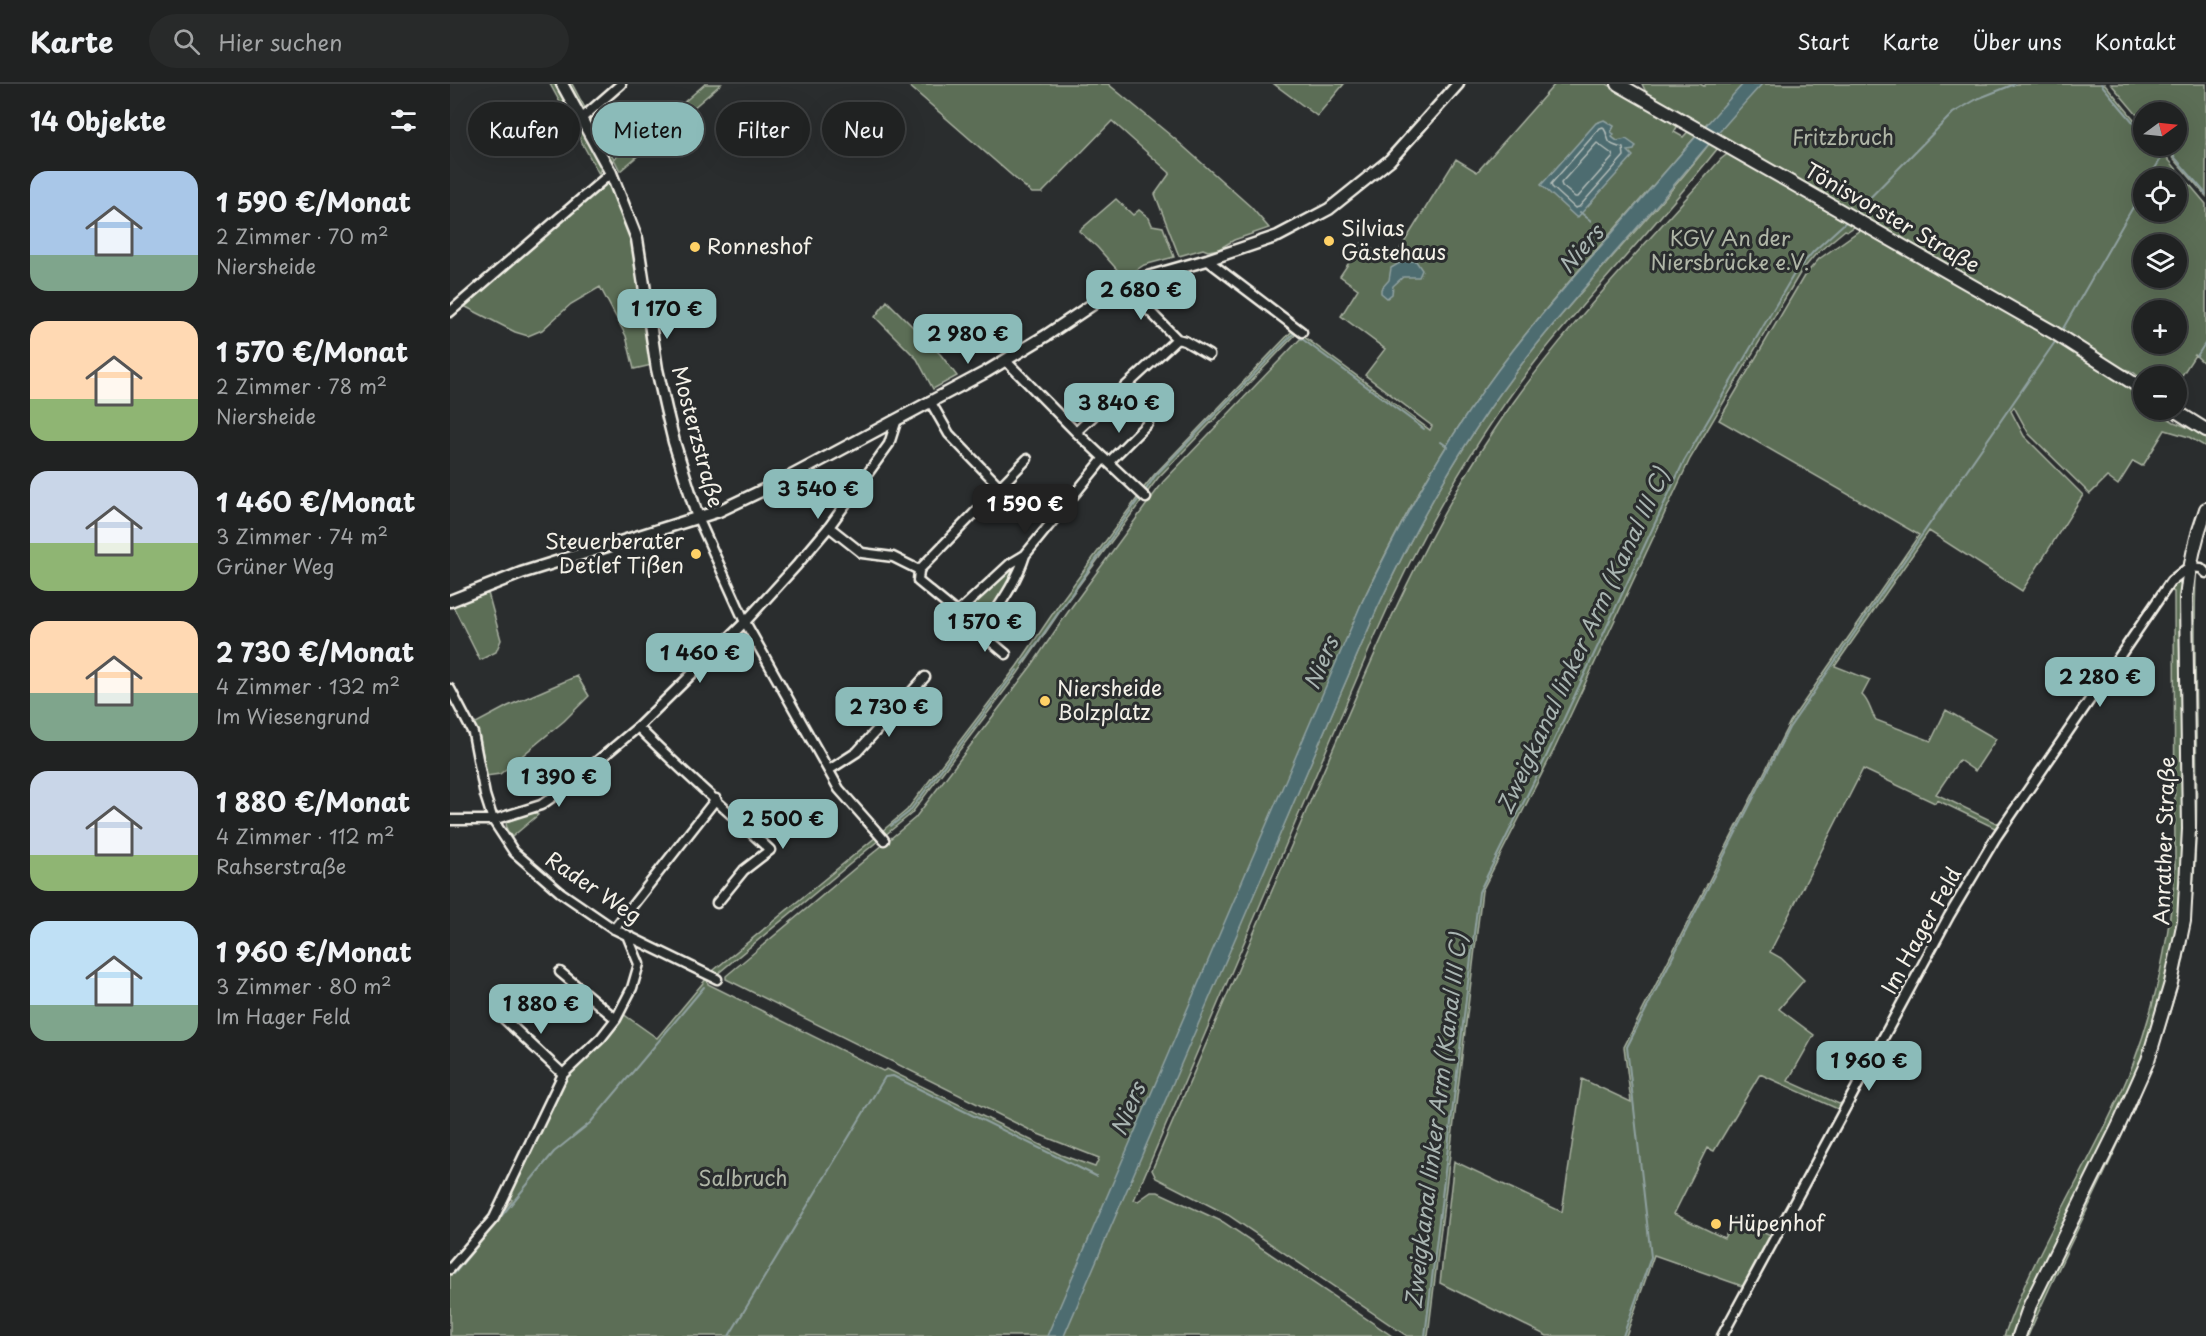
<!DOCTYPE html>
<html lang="de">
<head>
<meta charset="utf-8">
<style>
  body { margin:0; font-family:"Playpen Sans",sans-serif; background:#282a2a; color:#f1f3f6; height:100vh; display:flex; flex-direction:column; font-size:22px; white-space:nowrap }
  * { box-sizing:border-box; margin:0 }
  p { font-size:20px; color:#a2a4a5 }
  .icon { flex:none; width:33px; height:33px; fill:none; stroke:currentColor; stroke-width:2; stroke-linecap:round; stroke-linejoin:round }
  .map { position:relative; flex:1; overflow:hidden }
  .panel { display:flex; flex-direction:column; background:#202222; width:450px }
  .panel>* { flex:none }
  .top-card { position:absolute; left:18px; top:18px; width:570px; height:54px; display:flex; gap:12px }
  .needle { width:39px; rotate:75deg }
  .controls { position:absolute; left:1683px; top:18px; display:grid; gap:12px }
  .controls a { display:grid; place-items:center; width:54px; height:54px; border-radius:50%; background:#202222; box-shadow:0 6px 24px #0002,0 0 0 2px #3d3f40; font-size:30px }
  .price { position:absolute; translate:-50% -51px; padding:0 14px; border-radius:12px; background:#8bbbb9; color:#111; font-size:20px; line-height:39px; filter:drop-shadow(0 2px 3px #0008) }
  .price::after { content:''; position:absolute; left:50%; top:36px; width:18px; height:14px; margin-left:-9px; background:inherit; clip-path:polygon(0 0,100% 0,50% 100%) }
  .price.current { background:#222; color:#fff }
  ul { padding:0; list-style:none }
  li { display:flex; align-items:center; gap:18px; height:150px; padding:0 30px }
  li span { display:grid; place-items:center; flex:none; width:168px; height:120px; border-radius:18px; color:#555 }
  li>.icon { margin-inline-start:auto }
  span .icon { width:72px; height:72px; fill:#fffc; stroke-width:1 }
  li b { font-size:26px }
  h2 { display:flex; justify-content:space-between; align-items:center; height:72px; padding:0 30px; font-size:26px }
  .chip { padding:0 21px; border-radius:27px; background:#202222; box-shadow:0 6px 24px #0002,0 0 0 2px #3d3f40; font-size:21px; line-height:54px }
  .chip.current { background:#8bbbb9; color:#111 }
  header { display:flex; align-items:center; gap:36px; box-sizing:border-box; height:84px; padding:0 30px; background:#202222; border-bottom:2px solid #3d3f40 }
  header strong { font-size:28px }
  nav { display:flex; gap:33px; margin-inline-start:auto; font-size:21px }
  .search { width:420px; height:54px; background:#282a2a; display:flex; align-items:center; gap:15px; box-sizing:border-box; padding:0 21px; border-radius:33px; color:#a2a4a5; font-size:22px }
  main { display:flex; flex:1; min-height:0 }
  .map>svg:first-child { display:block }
</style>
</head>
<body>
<header>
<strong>Karte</strong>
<div class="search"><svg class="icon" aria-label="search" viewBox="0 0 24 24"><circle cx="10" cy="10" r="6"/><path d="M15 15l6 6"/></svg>Hier suchen</div>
<nav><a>Start</a><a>Karte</a><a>Über uns</a><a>Kontakt</a></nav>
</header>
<main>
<section class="panel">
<h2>14 Objekte<svg class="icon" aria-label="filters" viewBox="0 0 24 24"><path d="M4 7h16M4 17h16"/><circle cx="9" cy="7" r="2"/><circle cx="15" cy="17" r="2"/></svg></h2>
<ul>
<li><span style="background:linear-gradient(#a9c7e8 70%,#7fa58c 0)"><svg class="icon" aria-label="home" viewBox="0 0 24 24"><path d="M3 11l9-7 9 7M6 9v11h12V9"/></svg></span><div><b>1 590 €/Monat</b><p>2 Zimmer · 70 m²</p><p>Niersheide</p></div></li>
<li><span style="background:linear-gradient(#ffd9b3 65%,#8fb573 0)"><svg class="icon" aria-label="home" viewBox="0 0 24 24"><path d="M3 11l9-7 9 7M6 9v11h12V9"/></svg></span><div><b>1 570 €/Monat</b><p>2 Zimmer · 78 m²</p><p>Niersheide</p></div></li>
<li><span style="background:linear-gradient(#c9d6e8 60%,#8fb573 0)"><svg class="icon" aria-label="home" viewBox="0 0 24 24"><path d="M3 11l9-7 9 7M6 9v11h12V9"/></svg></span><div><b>1 460 €/Monat</b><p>3 Zimmer · 74 m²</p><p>Grüner Weg</p></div></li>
<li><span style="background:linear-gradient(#ffd9b3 60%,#7fa58c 0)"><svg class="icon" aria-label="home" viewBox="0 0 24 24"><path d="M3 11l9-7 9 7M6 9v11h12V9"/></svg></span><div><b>2 730 €/Monat</b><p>4 Zimmer · 132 m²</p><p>Im Wiesengrund</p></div></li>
<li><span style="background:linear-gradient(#c9d6e8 70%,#8fb573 0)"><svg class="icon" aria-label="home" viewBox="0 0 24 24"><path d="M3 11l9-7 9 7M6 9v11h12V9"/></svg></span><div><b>1 880 €/Monat</b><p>4 Zimmer · 112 m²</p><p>Rahserstraße</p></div></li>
<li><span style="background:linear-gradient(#bfe0f5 70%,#7fa58c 0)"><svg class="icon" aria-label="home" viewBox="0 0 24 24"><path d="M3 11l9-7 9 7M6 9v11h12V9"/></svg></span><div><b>1 960 €/Monat</b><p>3 Zimmer · 80 m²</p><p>Im Hager Feld</p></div></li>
</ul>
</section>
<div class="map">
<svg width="1756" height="1252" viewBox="0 0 1756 1252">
  <rect width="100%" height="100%" fill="#2a2d2e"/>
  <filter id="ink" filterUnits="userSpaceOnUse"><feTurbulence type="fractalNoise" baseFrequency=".0167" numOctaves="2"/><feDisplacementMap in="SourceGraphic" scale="12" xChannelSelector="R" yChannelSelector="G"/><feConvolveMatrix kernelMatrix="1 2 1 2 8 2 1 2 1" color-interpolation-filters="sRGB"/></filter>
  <g filter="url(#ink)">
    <path fill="#5c6e57" stroke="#a8b0a0" stroke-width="1.5" fill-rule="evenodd" d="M100,0H106L151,82L149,90Z
      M116,0H122L141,35L163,18C155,40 152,53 164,75L185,56L188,58L255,0H271L170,87L164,75L161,79Z
      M457,0H658L725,55L801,123L819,144L784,156L769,165L758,167L753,165L729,172L705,110L720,89L662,37L592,109H582Z
      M824,0H894L867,32Z
      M1105,0H1157L1226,38L1227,43L1224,48L1233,53L1246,39L1197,10L1192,0H1250L1254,2L1256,0H1655L1693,46L1694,62H1707L1756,120V281L1745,271L1727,299L1726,292H1694L1693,296L1683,288L1666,282L1407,141L1398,147L1395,146L1365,171L1350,189L1240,375L1105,664L1032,807L978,1252H957L778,1131L706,1094L702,1086C758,956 813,826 869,697C922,575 971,456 1045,345C1110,247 1194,163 1271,75L1280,68L1275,55C1216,132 1146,201 1086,277C1021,361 968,455 925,552L684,1116L688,1117L701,1108H708L773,1138L942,1252H0V1192L62,1116L58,1113L66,1100L116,992L173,930L207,954L257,894L258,900L433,987L437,985L611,1071L645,1083L649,1074L588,1050L276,895V892L465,734L582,581L620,525L713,398L853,252L980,346L982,342L915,291L935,265L891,232L908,205L890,192L912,159L942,178L1006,75L1027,88ZM1257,39L1269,47C1211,124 1141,192 1081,268C1019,347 969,434 927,525L678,1101L912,518C955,427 1005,340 1067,261C1127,184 1194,114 1257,39ZM1164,42L1161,48L1162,53L1167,57L1091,101ZM1694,94H1726V128H1694ZM1694,160H1726V194H1694ZM1694,226H1726V260H1694Z
      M1661,0H1756V112L1713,62H1726V28H1694L1693,38Z
      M159,97L178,144L184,166L202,281L184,285L176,252L150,203L121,220L92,246L78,252L65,248L14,222Z
      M666,115L683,131L689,126L699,134L702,141L713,143L724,173L694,181L679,191L671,190L647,163L629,147Z
      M1413,144L1608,258L1678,302L1693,316L1694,326H1705L1724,338L1744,346L1756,354V363L1739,353L1715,346L1694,380L1692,382L1683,377L1668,401L1657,393L1640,410L1579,350L1564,323L1561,327L1574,352L1633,411L1572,507L1479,447L1385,582L1420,596L1412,611C1420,618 1420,628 1426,636L1481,657L1496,626L1546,655L1525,687L1509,676L1486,710L1546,739L1552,738L1547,745L1487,716L1485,719L1413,685L1320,868L1331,874L1354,896L1329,925L1364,951L1338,997L1389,1020L1394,1018L1390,1026L1310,990L1264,1067L1257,1064L1224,1130L1274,1154L1284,1134L1323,1152L1295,1203L1204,1171L1176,1252H1097L990,1199L1004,1077L1112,1128L1132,995L1181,1018L1174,963L1340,638L1469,451L1269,336L1354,192L1369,175Z
      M437,217L491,271L507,292L483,305L467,275L425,233Z
      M844,245L848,248L708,394L696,410L692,406L704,391Z
      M688,413L692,416L615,520L568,589L461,730L434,752L431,748L457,726L567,582L612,516Z
      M565,480L568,481L567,486L538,534L531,538L522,535L518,528V522Z
      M1746,492C1741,615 1756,741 1736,863C1710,1002 1633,1123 1578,1252H1573L1583,1224L1681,1027L1733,859L1740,498Z
      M1727,498L1731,500L1732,504L1735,727L1728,836L1719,889L1688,988L1662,1045L1599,1167L1564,1252H1554C1588,1157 1646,1073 1683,980C1707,918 1719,854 1725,788L1724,508L1719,505Z
      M38,509L51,556L46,568L30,576L3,522Z
      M127,592L139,612L114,637L50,690L36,692L30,653L24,640L58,622Z
      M85,727L88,731L62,753L57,746L56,738Z
      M426,753L429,756L266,891L264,886Z"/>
    <path fill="#4e6c70" stroke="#90a1a0" stroke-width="1.5" d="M1293,0H1312C1273,42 1237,86 1199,130C1159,176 1118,221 1081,268C1019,347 969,434 927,525L614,1252H597L912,518C944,452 978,388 1019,327C1060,265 1109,210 1158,154C1203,102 1247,50 1293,0Z
      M1154,36L1164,42L1161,48L1164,50L1162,53L1167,57L1176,55L1186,62L1184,66L1178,67L1183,72L1127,134L1091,101L1146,39Z
      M953,177H966L972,186L969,193H953L943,202L942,210L937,214L931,209V205L939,196L941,184Z"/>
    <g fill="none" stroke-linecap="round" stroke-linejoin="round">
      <path stroke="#b2bcb8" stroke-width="1.5" d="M1153,43C1162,56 1152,59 1173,64L1174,72L1129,123L1125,124L1102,103L1101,100L1150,44Z
        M1147,59L1162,70L1163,73L1128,113H1125L1112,102L1111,99Z"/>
      <path stroke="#90a1a0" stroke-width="2" d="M1651,0L1694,51
        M1715,62L1756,110
        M1699,94L1712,73L1702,62
        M1130,128L1141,137
        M1404,130L1503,29L1527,15L1565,0
        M1152,147L1159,153
        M1611,248L1694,104
        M1747,272L1756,258
        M991,358L998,363
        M695,407L705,392L844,249L974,345
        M572,580L688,416
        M441,742L459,728L567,586
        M4,1190L104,1068L140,1039L254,903
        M279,1252L435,993L443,992L646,1092
        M975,1252L1029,808L1097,671L1234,377L1344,190L1364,167L1398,136
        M1173,1252L1201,1173L1177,963L1339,644L1607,255"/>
      <defs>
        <path id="minor" d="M131,35L171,0
          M757,176L852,248
          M673,200L727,255L735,257L759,271
          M0,228L161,89
          M556,277L626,348L696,414
          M480,317L499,350L550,403
          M626,348L727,255
          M659,378L698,339
          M248,434L295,538L389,705L434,756
          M379,443L412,469L443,473L469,486L577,375
          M469,486L468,497L507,529L560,480L575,471
          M507,529L531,549C547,524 566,500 575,471L654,374
          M531,549L556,570
          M0,605L23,649L35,711L43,736L64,768L110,808L164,845L267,895
          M188,643C230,686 276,725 320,766L294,786L267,819
          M379,686L407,668L475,593
          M0,736H43L91,721L114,705L188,643L295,538L347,481L379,443L439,360L447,335
          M164,845L266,715
          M110,888L166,935
          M51,932L113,990
          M0,1185L44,1134L113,990L151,954L166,935L182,904L189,880L177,851
          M1272,1252L1499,832L1546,753L1721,497L1739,483L1751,484L1756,489"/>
        <path id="tertiary" d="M112,0L161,89L187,155L207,285L216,325L224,358L248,434
          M0,517L71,489L269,427L332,397L536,288L597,251L673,200L757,176L828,152L847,142L879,125L940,76L1008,0"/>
        <path id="secondary" d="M1168,0L1603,248L1694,306
          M1724,326L1756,346
          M1569,1252L1580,1221L1668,1043L1698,976L1721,899L1734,837L1739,745L1736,514C1739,483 1745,455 1756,425"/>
      </defs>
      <use href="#minor" stroke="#f4f1e8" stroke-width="13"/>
      <use href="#tertiary" stroke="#f4f1e8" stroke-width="15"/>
      <use href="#secondary" stroke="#f4f1e8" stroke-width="16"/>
      <use href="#minor" stroke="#2a2d2e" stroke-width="8"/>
      <use href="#tertiary" stroke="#2a2d2e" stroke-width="10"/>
      <use href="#secondary" stroke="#2a2d2e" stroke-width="12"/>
    </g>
  </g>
  <g fill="#ffd166" stroke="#2a2d2e" stroke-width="2">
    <circle cx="879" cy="157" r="6"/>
    <circle cx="245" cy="163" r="6"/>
    <circle cx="246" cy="470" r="6"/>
    <circle cx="595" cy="617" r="6"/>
    <circle cx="1266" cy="1140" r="6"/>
  </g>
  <g text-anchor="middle" stroke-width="6" stroke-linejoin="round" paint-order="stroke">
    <g font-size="21" fill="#b0b6a7" stroke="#2a2d2e">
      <text x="1393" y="61">Fritzbruch</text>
      <text x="1280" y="162">KGV An der<tspan x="1280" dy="24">Niersbrücke e.V.</tspan></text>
      <text x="293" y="1102">Salbruch</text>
    </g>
    <g font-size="21" fill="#f4f1e8" stroke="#2a2d2e">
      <text transform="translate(1442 134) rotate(30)" y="7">Tönisvorster Straße</text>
      <text transform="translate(247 353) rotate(75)" y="7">Mosterzstraße</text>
      <text transform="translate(1715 757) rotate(-88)" y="7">Anrather Straße</text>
      <text transform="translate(143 804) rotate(34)" y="7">Rader Weg</text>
      <text transform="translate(1472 847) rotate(-61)" y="7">Im Hager Feld</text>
    </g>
    <g font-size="21" fill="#f4f1e8" stroke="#2a2d2e" text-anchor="start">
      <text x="891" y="152">Silvias<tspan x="891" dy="24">Gästehaus</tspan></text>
      <text x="257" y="170">Ronneshof</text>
      <text x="234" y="465" text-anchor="end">Steuerberater<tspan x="234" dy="24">Detlef Tißen</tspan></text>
      <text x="607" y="612">Niersheide<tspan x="607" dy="24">Bolzplatz</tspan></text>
      <text x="1278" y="1147">Hüpenhof</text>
    </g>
    <g font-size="22" font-style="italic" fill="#a9b5b2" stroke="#2a2d2e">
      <text transform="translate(1131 165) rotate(-49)" y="8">Niers</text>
      <text transform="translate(1133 557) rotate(-65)" y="8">Zweigkanal linker Arm (Kanal III C)</text>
      <text transform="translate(871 579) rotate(-67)" y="8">Niers</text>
      <text transform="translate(678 1025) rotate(-67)" y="8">Niers</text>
      <text transform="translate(986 1037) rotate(-83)" y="8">Zweigkanal linker Arm (Kanal III C)</text>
    </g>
  </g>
</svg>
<div class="controls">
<a><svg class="needle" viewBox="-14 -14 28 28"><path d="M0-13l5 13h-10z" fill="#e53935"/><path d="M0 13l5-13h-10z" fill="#a2a4a5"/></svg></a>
<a><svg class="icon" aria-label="locate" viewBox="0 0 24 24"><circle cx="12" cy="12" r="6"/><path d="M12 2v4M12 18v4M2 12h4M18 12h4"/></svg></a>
<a><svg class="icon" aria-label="layers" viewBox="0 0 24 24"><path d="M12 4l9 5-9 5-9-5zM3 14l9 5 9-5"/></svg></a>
<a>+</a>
<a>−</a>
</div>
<b class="price" style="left:691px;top:237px">2 680 €</b>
<b class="price" style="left:217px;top:256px">1 170 €</b>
<b class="price" style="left:518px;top:281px">2 980 €</b>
<b class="price" style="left:669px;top:350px">3 840 €</b>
<b class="price" style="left:368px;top:436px">3 540 €</b>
<b class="price current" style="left:575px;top:451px">1 590 €</b>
<b class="price" style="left:535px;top:569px">1 570 €</b>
<b class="price" style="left:250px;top:600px">1 460 €</b>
<b class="price" style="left:1650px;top:624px">2 280 €</b>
<b class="price" style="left:439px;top:654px">2 730 €</b>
<b class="price" style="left:109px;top:724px">1 390 €</b>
<b class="price" style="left:333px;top:766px">2 500 €</b>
<b class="price" style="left:91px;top:951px">1 880 €</b>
<b class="price" style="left:1419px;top:1008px">1 960 €</b>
<div class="top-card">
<a class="chip">Kaufen</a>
<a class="chip current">Mieten</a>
<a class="chip">Filter</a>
<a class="chip">Neu</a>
</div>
</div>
</main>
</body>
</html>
